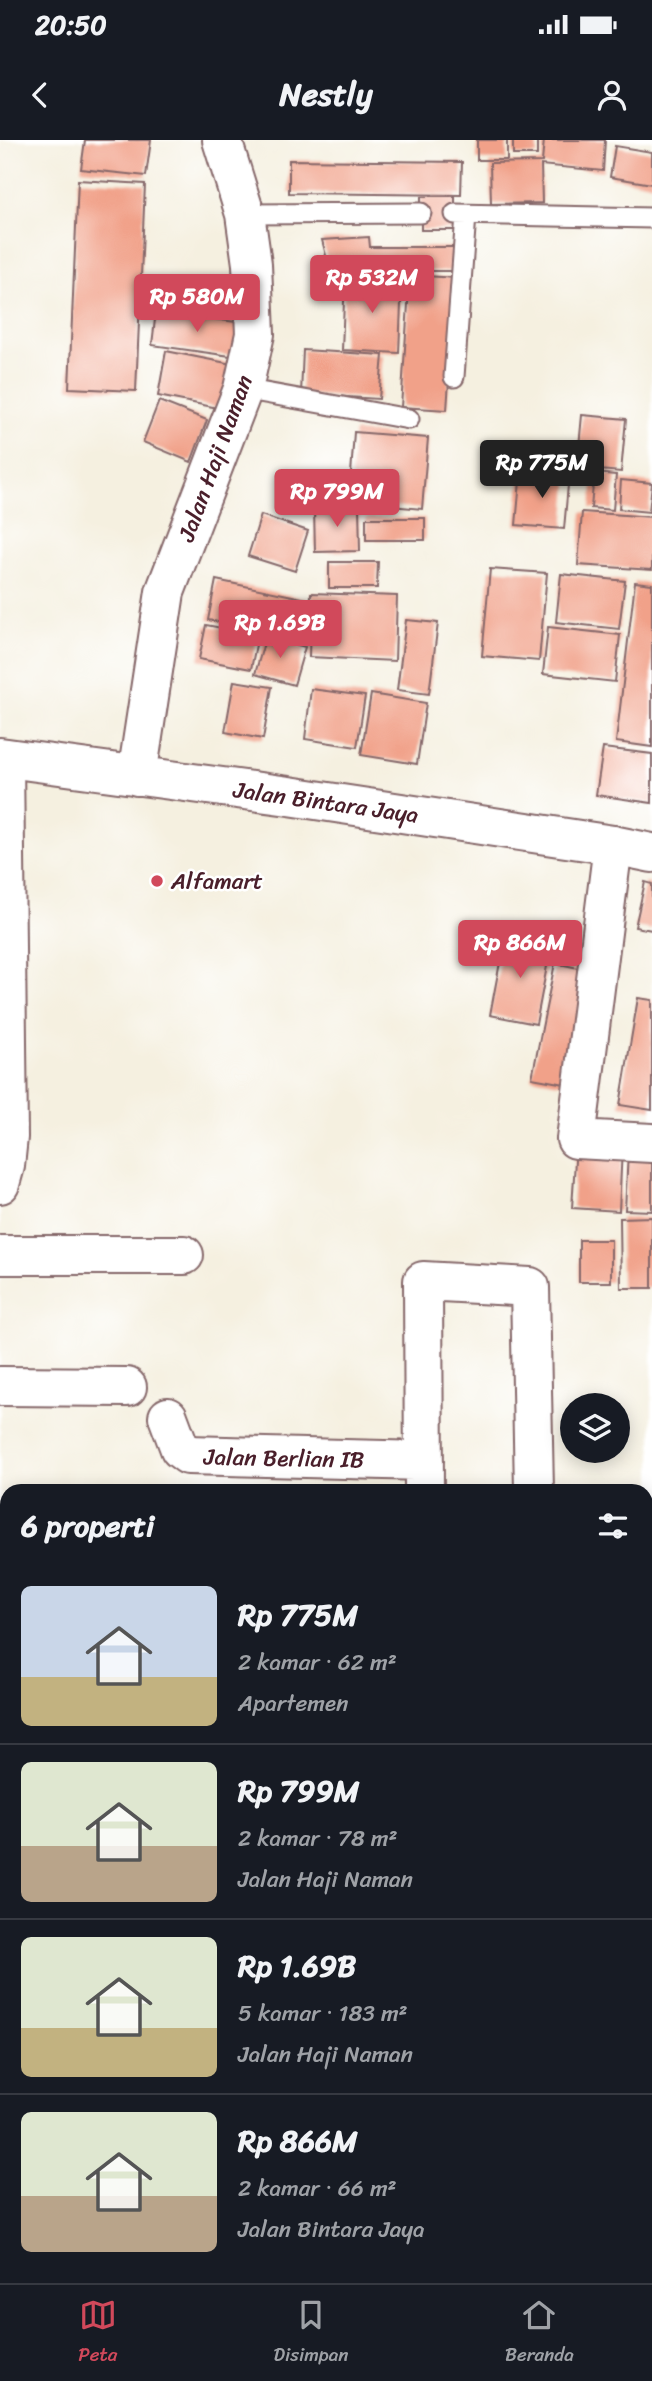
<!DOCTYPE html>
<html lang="id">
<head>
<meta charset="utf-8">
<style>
  body { margin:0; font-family:Sriracha,sans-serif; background:#242831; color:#f1f3f6; height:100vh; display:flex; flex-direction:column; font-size:26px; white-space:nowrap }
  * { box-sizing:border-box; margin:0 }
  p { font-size:23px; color:#9ea1a6 }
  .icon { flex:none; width:38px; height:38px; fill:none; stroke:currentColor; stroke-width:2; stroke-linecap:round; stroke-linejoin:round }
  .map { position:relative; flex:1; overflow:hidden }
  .panel { position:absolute; left:0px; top:1344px; width:653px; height:800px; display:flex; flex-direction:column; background:#171b24; border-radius:21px 21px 0 0; box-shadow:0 4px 18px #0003 }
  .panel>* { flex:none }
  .buttons { position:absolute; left:560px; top:1253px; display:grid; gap:14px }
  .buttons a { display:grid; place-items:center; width:70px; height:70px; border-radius:50%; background:#171b24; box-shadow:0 4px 18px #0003; font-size:35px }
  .price { position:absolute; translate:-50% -60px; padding:0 16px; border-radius:7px; background:#d1495b; color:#fff; font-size:23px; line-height:46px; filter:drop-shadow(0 2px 4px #0008) }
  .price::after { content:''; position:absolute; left:50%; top:42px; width:21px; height:16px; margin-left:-10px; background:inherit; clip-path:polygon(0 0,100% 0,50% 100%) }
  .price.selected { background:#222; color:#fff }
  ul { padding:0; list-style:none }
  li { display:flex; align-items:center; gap:21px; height:175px; padding:0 21px }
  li+li { border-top:2px solid #363941 }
  li span { display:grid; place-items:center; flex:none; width:196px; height:140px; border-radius:10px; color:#555 }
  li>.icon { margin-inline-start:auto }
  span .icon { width:84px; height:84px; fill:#fffc; stroke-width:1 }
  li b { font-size:30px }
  h2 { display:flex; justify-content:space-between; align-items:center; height:84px; padding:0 21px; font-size:30px }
  .status { display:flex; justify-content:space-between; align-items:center; height:49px; padding:0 35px; background:#171b24; direction:ltr }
  .status svg { height:19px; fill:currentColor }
  header { display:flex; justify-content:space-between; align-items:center; height:91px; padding:0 21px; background:#171b24; font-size:32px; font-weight:700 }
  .tabs { display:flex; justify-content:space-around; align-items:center; height:98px; border-top:2px solid #363941; background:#171b24; font-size:19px; color:#9ea1a6 }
  .tabs a { display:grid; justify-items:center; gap:4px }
  .tabs .selected { color:#d1495b }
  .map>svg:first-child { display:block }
</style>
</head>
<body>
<div class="status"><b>20:50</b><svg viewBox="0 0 49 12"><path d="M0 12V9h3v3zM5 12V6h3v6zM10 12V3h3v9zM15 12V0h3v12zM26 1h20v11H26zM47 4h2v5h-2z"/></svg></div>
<header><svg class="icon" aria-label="back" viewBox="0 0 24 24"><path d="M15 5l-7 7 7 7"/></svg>Nestly<svg class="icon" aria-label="person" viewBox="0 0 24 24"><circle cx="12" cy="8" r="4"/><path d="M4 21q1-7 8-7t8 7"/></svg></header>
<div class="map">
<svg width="652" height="2143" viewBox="0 0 652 2143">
  <rect width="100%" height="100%" fill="#fff"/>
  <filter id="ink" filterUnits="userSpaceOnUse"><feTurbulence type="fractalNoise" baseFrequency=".0143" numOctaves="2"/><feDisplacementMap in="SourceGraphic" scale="14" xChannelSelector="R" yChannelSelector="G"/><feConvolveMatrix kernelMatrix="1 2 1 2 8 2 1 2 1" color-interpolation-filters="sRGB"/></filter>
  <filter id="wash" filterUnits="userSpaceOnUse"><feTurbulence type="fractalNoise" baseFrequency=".00686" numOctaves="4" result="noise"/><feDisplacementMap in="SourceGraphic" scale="28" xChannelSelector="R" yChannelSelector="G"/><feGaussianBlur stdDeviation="1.57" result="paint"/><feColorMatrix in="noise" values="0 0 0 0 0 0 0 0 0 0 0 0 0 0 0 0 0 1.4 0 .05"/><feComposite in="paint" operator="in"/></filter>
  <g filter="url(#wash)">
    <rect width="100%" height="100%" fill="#f5f0e0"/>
    <g id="blocks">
      <path fill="#f1a189" d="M85,0H151L146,36L81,29Z
        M477,0H507V20H477Z
        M513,0H537V15H513Z
        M544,0H605L603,31L541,25L542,63L491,64L490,23L542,22Z
        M615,6L652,12V44L610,37Z
        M289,20L462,22L461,55L289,53Z
        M78,40L145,44L136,251L69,248Z
        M421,56H455V90H421Z
        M369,97L370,107H458V131H330L322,100Z
        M410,135L456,138L447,270L401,267Z
        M345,137L402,139L399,213L342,210Z
        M156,171L243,183L238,217L152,205Z
        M303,210L383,215L379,259L301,254Z
        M166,211L242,226L233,271L158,256Z
        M159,261L207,280L191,322L143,302Z
        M582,275L626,279L621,332L577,328Z
        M354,292L428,298L422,369L349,362Z
        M521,330L569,334L564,389L516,385Z
        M594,333L616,335L613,370L591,368Z
        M621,340L652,343L649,372L619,369Z
        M359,366L360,411L315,412L314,367Z
        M582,372L652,377V430L578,425Z
        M261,375L308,391L295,431L248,416Z
        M366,378H425V400H366Z
        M329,422H378L377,448H329Z
        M490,429L547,433L539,521L482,516Z
        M561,434L625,441L619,489L556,482Z
        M216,440L307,459L300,498L208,480Z
        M635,442L652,444V607L616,602Z
        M311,453L397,456L395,521L309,517Z
        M406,480L438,483L429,554L397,550Z
        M206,485L258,495L251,529L199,519Z
        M548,487L620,495L615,542L543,534Z
        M266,496L305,507L294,545L255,534Z
        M234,541L272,547L263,599L225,592Z
        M311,549L365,556L357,607L305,599Z
        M371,554L426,563L417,624L361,615Z
        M603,608L652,614V663L596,655Z
        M645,742L652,744V790L635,787Z
        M505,796L551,805L536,884L490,875Z
        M555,823L587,830L565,944L532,938Z
        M638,858L652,860V970L620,965Z
        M576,1005L622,1008L619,1071L572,1068Z
        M628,1012L652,1013V1071L625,1070Z
        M652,1077V1148H621L620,1078Z
        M579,1100H611V1142H579Z"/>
    </g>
  </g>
  <g filter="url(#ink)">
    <use href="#blocks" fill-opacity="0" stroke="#86686a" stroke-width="2"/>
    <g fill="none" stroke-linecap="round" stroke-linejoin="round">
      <defs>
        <path id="lane" d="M245,74L421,73
          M455,74L652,78
          M454,237L466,75
          M243,249L409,279"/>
        <path id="street" d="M613,705L576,999L652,1003
          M0,1044L5,1026L8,997L4,618
          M0,1115H184
          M0,1246L127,1247
          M168,1277L180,1309L188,1315L424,1321
          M424,1351L423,1141L530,1147L534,1351
          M0,1385H7
          M0,1576H7
          M646,1762L652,1761
          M0,1939H7
          M646,1940H652
          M0,2125H7
          M646,2130H652
          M341,2137L342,2143
          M171,2143L172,2137
          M536,2143V2137"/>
        <path id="secondary" d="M0,617L289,656L613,705L652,713
          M137,636L165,452L243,249L255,194L252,124L245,74L222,0"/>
      </defs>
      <use href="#lane" stroke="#86686a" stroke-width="23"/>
      <use href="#street" stroke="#86686a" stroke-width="42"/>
      <use href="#secondary" stroke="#86686a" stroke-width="42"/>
      <use href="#lane" stroke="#fff" stroke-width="19"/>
      <use href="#street" stroke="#fff" stroke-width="38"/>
      <use href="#secondary" stroke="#fff" stroke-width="38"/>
    </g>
  </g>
  <circle fill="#d1495b" stroke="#fff" stroke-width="2.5" cx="157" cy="741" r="7"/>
  <g text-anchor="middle" stroke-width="5" stroke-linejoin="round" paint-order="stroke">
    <g font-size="23" fill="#4a1f2b" stroke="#fff">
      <text transform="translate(215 318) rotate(-70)" y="8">Jalan Haji Naman</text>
      <text transform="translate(326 662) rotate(8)" y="8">Jalan Bintara Jaya</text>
      <text transform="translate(284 1318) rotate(1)" y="8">Jalan Berlian IB</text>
    </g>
    <g font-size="23" fill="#4a1f2b" stroke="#fff" text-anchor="start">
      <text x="171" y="749">Alfamart</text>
    </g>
  </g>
</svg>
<div class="buttons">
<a><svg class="icon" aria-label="layers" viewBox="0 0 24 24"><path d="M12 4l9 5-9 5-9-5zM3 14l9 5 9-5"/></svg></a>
</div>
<b class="price" style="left:372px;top:175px">Rp 532M</b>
<b class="price" style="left:197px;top:194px">Rp 580M</b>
<b class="price selected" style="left:542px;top:360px">Rp 775M</b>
<b class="price" style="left:337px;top:389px">Rp 799M</b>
<b class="price" style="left:280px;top:520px">Rp 1.69B</b>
<b class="price" style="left:520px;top:840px">Rp 866M</b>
<section class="panel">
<h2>6 properti<svg class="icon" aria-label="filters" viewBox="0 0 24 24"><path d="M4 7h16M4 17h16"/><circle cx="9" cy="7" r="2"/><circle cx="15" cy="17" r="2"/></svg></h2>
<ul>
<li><span style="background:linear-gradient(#c9d6e8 65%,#c2b280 0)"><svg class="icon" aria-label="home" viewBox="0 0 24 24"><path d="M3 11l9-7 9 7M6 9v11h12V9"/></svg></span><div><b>Rp 775M</b><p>2 kamar · 62 m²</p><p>Apartemen</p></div></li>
<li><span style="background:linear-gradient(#dfe7d0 60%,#b9a48a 0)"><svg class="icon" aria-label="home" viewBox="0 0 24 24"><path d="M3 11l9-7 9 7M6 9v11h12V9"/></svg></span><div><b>Rp 799M</b><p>2 kamar · 78 m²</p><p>Jalan Haji Naman</p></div></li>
<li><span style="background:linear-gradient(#dfe7d0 65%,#c2b280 0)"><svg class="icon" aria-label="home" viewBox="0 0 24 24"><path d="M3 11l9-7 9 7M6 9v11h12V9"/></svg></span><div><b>Rp 1.69B</b><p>5 kamar · 183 m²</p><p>Jalan Haji Naman</p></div></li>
<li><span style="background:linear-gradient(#dfe7d0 60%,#b9a48a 0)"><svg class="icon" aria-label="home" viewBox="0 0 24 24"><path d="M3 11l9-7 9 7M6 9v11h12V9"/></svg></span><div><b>Rp 866M</b><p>2 kamar · 66 m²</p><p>Jalan Bintara Jaya</p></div></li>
</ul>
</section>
</div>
<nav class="tabs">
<a class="selected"><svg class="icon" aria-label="map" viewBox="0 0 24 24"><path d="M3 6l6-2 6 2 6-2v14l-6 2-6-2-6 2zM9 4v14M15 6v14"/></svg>Peta</a>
<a><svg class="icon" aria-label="saved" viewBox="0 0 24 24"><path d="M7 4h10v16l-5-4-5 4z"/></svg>Disimpan</a>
<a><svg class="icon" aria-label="home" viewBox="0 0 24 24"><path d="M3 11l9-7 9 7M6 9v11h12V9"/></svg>Beranda</a>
</nav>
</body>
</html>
